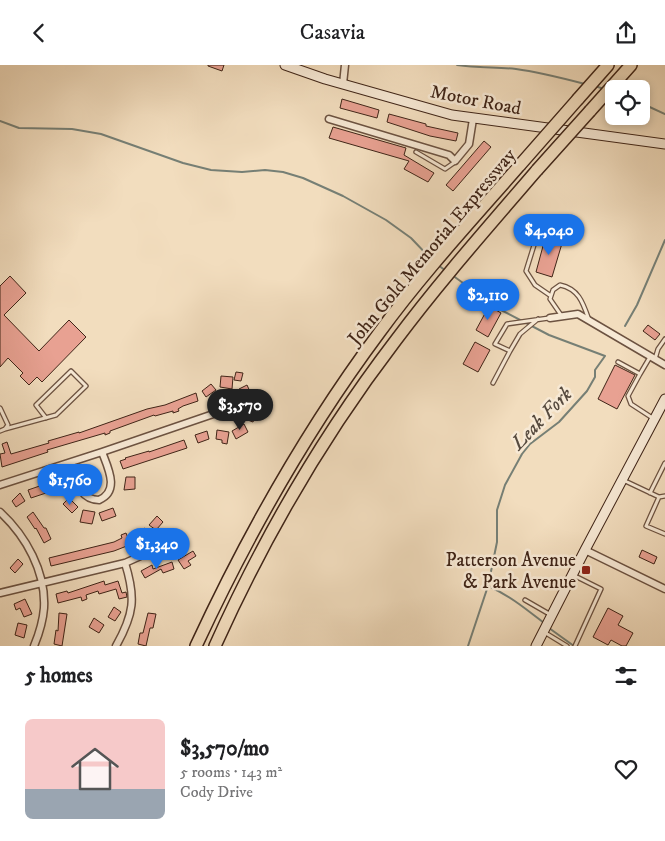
<!DOCTYPE html>
<html lang="en">
<head>
<meta charset="utf-8">
<style>
  body { margin:0; font-family:"IM FELL DW Pica",serif; background:#f6f6f6; color:#202124; height:100vh; display:flex; flex-direction:column; font-size:19px; white-space:nowrap }
  * { box-sizing:border-box; margin:0 }
  p { font-size:16px; color:#757577 }
  .icon { flex:none; width:28px; height:28px; fill:none; stroke:currentColor; stroke-width:2; stroke-linecap:round; stroke-linejoin:round }
  .map { position:relative; height:581px; overflow:hidden }
  .side { display:flex; flex-direction:column; background:#fff; flex:1 }
  .side>* { flex:none }
  .controls { position:absolute; left:605px; top:15px; display:grid; gap:10px }
  .controls a { display:grid; place-items:center; width:45px; height:45px; border-radius:8px; background:#fff; box-shadow:0 2px 8px #0003; font-size:25px }
  .price { position:absolute; translate:-50% -42px; padding:0 11px; border-radius:18px; background:#1a73e8; color:#fff; font-size:16px; line-height:32px; filter:drop-shadow(0 1px 2px #0008) }
  .price::after { content:''; position:absolute; left:50%; top:30px; width:15px; height:11px; margin-left:-8px; background:inherit; clip-path:polygon(0 0,100% 0,50% 100%) }
  .price.on { background:#222; color:#fff }
  ul { padding:0; list-style:none }
  li { display:flex; align-items:center; gap:15px; height:125px; padding:0 25px }
  li+li { border-top:1px solid #e0e0e0 }
  li span { display:grid; place-items:center; flex:none; width:140px; height:100px; border-radius:8px; color:#555 }
  li>.icon { margin-inline-start:auto }
  span .icon { width:60px; height:60px; fill:#fffc; stroke-width:1 }
  li b { font-size:21px }
  h2 { display:flex; justify-content:space-between; align-items:center; height:60px; padding:0 25px; font-size:21px }
  header { display:flex; justify-content:space-between; align-items:center; height:65px; padding:0 25px; background:#fff; font-size:22px; font-weight:600 }
  .map>svg:first-child { display:block }
</style>
</head>
<body>
<header><svg class="icon" aria-label="back" viewBox="0 0 24 24"><path d="M15 5l-7 7 7 7"/></svg>Casavia<svg class="icon" aria-label="share" viewBox="0 0 24 24"><path d="M12 15V3M7 8l5-5 5 5M5 13v7h14v-7"/></svg></header>
<div class="map">
<svg width="665" height="581" viewBox="0 0 665 581">
  <rect width="100%" height="100%" fill="#f2ddbe"/>
  <filter id="stains"><feTurbulence type="fractalNoise" baseFrequency=".004" numOctaves="4"/><feColorMatrix values="0 0 0 0 .2 0 0 0 0 .09 0 0 0 0 .02 0 0 0 .5 -.17"/></filter>
  <radialGradient id="worn" r=".72"><stop offset=".6" stop-color="#630" stop-opacity="0"/><stop offset="1" stop-color="#630" stop-opacity=".3"/></radialGradient>
  <g fill="none" stroke-linecap="round" stroke-linejoin="round">
    <path stroke="#767f75" stroke-width="2" d="M457,0C477,3 496,2 516,4C539,7 562,13 585,19
      M595,21L604,24
      M641,38L665,49
      M0,56L19,63L72,64L101,69L183,98L211,105L242,107L265,105L283,107L303,113L343,131L386,155L411,173L432,195
      M438,200L446,206
      M452,210L499,244L549,270L605,291L595,305V312L587,326L559,357L530,379L522,389L505,420L497,445V477L488,521L468,581
      M625,261L637,240L665,175
      M488,521C509,530 526,544 544,558
      M549,563L574,581"/>
  </g>
  <path fill="#e8a192" stroke="#3f2417" d="M208,0H224L222,6L208,1Z
    M342,34L379,45L377,53L340,43Z
    M389,49L426,59V61L458,68L456,76L430,71L387,57Z
    M333,62L406,83L404,90L434,108L428,117L404,104L409,96L329,73Z
    M484,76L491,82L453,126L446,120Z
    M546,170L563,175L552,212L536,207Z
    M10,211L26,228L4,250L39,286L69,255L86,272L42,317L37,312L29,320L20,311L23,308L8,293L0,302V221Z
    M489,241L501,248L488,272L476,265Z
    M648,260L660,269L655,275L643,266Z
    M475,277L490,285L478,307L463,299Z
    M615,300L635,310L617,344L598,334Z
    M236,307L243,308L241,316L234,315Z
    M221,311L233,312L232,324L220,322Z
    M211,319L216,325L206,332L202,326Z
    M247,320L252,331L244,335L239,324Z
    M196,328L198,336L183,341L178,344L179,346L173,348V346L155,351L154,350L110,366V368L105,370V368L47,385L48,387L2,402L0,389L5,388L2,379L7,377L11,389L49,378L48,376L79,367V368L147,344L165,340Z
    M250,342L258,345L253,357L245,354Z
    M244,359L248,367L236,374L232,366Z
    M217,365L229,367L227,379L222,378V375L216,374Z
    M207,366L209,374L198,378L195,370Z
    M184,375L187,383L123,404L120,396L126,394L125,393L149,386V387Z
    M126,412H135V424L124,425Z
    M63,413L66,424L59,426L58,424L31,433L28,425Z
    M20,428L25,436L16,442L12,436Z
    M69,433L78,442L72,448L63,439Z
    M113,443L116,451L102,456L99,448Z
    M83,445L95,447L92,459L80,457Z
    M33,447L44,463H46L51,474L44,478L36,463L35,464L27,452Z
    M157,451L163,457L156,465L149,460Z
    M145,463L149,470L137,477L114,486L51,501L49,493L114,477L122,473L121,470L126,468L128,473Z
    M642,485L657,492L654,499L639,492Z
    M193,486L196,491L188,496L191,500L184,504L178,495Z
    M18,494L23,499L15,508L10,503Z
    M172,497L174,504L163,508L161,504L145,513L141,506L152,500L153,504Z
    M104,516L105,520L118,516L122,528L126,527L127,532L119,534L116,524L99,529L98,526L86,530L87,534L82,536L81,532L58,538L56,529L67,526L68,528Z
    M25,534L32,549L24,552L20,543L16,545L14,539Z
    M114,542L121,547L115,556L108,552Z
    M608,543L623,551L618,560L633,568L626,581H622L611,575L608,580L593,572Z
    M59,548L67,549L62,581L54,579L56,565L58,566Z
    M148,548L156,549L153,563H150L146,581L138,579L140,568H143Z
    M94,553L104,560L99,568L89,562Z
    M18,558L27,560L24,573L15,570Z"/>
  <g fill="none" stroke-linecap="round" stroke-linejoin="round">
    <defs>
      <path id="lane" d="M416,87L445,104L455,97
        M535,177L526,206L535,220L551,231
        M561,250L550,234L553,225L560,220C579,224 583,238 589,255
        M538,254L520,269L510,286L495,279L507,259L549,253
        M655,294L658,284L665,274
        M618,297L640,309L628,331L631,339L654,354
        M640,309L650,292
        M493,318L510,286
        M0,343L8,360L5,364L0,366
        M5,364L56,350L86,321L71,306L36,340L46,353
        M623,415L659,432L665,431
        M650,428L665,398
        M659,432L646,461L665,469
        M573,510L601,524L575,581
        M525,535L551,550
        M544,567L567,581"/>
      <path id="street" d="M343,19L345,0
        M329,54L449,90L455,96L469,79L473,54
        M550,253L578,249L665,300
        M69,398C75,413 79,435 99,435C120,426 108,403 102,387
        M0,420L102,387L225,345
        M0,447C26,471 46,507 44,543C43,556 39,569 34,581
        M585,485L665,524
        M0,528L125,498L174,476
        M116,581C134,549 136,533 125,498"/>
      <path id="secondary" d="M285,0L325,14L452,50L665,79
        M536,581L585,485L665,334"/>
      <path id="highway" d="M578,34L608,0
        M590,46L631,0
        M196,581C247,471 306,366 379,268C422,209 472,155 520,100
        M215,581C264,472 324,369 396,275C440,216 489,161 537,105"/>
    </defs>
    <use href="#lane" stroke="#6c5241" stroke-width="5.5"/>
    <use href="#street" stroke="#6c5241" stroke-width="9"/>
    <use href="#secondary" stroke="#3f2417" stroke-width="11"/>
    <use href="#highway" stroke="#3f2417" stroke-width="14"/>
    <use href="#lane" stroke="#f7e9d5" stroke-width="3"/>
    <use href="#street" stroke="#f7e9d5" stroke-width="6"/>
    <use href="#secondary" stroke="#f7e9d5" stroke-width="9"/>
    <use href="#highway" stroke="#f2ddbe" stroke-width="11"/>
    <defs>
      <path id="highway-bridge" d="M520,100L578,34
        M537,105L590,46"/>
    </defs>
    <use href="#highway-bridge" stroke="#3f2417" stroke-width="14" stroke-linecap="butt"/>
    <use href="#highway-bridge" stroke="#f2ddbe" stroke-width="11"/>
  </g>
  <rect fill="#8f2418" stroke="#f7e9d5" stroke-width="2" x="581" y="500" width="10" height="10" rx="2.5"/>
  <g text-anchor="middle" stroke-width="5" stroke-linejoin="round" paint-order="stroke">
    <g font-size="19" fill="#3f2417" stroke="#f7e9d5">
      <text transform="translate(476 34) rotate(11)" y="7">Motor Road</text>
      <text transform="translate(431 181) rotate(-50)" y="7">John Gold Memorial Expressway</text>
    </g>
    <g font-size="19" fill="#3f2417" stroke="#f7e9d5" text-anchor="end">
      <text x="576" y="501">Patterson Avenue<tspan x="576" dy="22">&amp; Park Avenue</tspan></text>
    </g>
    <g font-size="20" font-style="italic" fill="#564a3e" stroke="#f7e9d5">
      <text transform="translate(541 353) rotate(-46)" y="7">Leak Fork</text>
    </g>
  </g>
  <rect width="100%" height="100%" filter="url(#stains)"/>
  <rect width="100%" height="100%" fill="url(#worn)"/>
</svg>
<div class="controls">
<a><svg class="icon" aria-label="locate" viewBox="0 0 24 24"><circle cx="12" cy="12" r="6"/><path d="M12 2v4M12 18v4M2 12h4M18 12h4"/></svg></a>
</div>
<b class="price" style="left:549px;top:191px">$4,040</b>
<b class="price" style="left:488px;top:256px">$2,110</b>
<b class="price on" style="left:240px;top:366px">$3,570</b>
<b class="price" style="left:70px;top:441px">$1,760</b>
<b class="price" style="left:157px;top:505px">$1,340</b>
</div>
<section class="side">
<h2>5 homes<svg class="icon" aria-label="filters" viewBox="0 0 24 24"><path d="M4 7h16M4 17h16"/><circle cx="9" cy="7" r="2"/><circle cx="15" cy="17" r="2"/></svg></h2>
<ul>
<li><span style="background:linear-gradient(#f6c9c9 70%,#9aa5b1 0)"><svg class="icon" aria-label="home" viewBox="0 0 24 24"><path d="M3 11l9-7 9 7M6 9v11h12V9"/></svg></span><div><b>$3,570/mo</b><p>5 rooms · 143 m²</p><p>Cody Drive</p></div><svg class="icon" aria-label="heart" viewBox="0 0 24 24"><path d="M12 20l-8-8c-3-5 5-10 8-4 3-6 11-1 8 4z"/></svg></li>
</ul>
</section>
</body>
</html>
